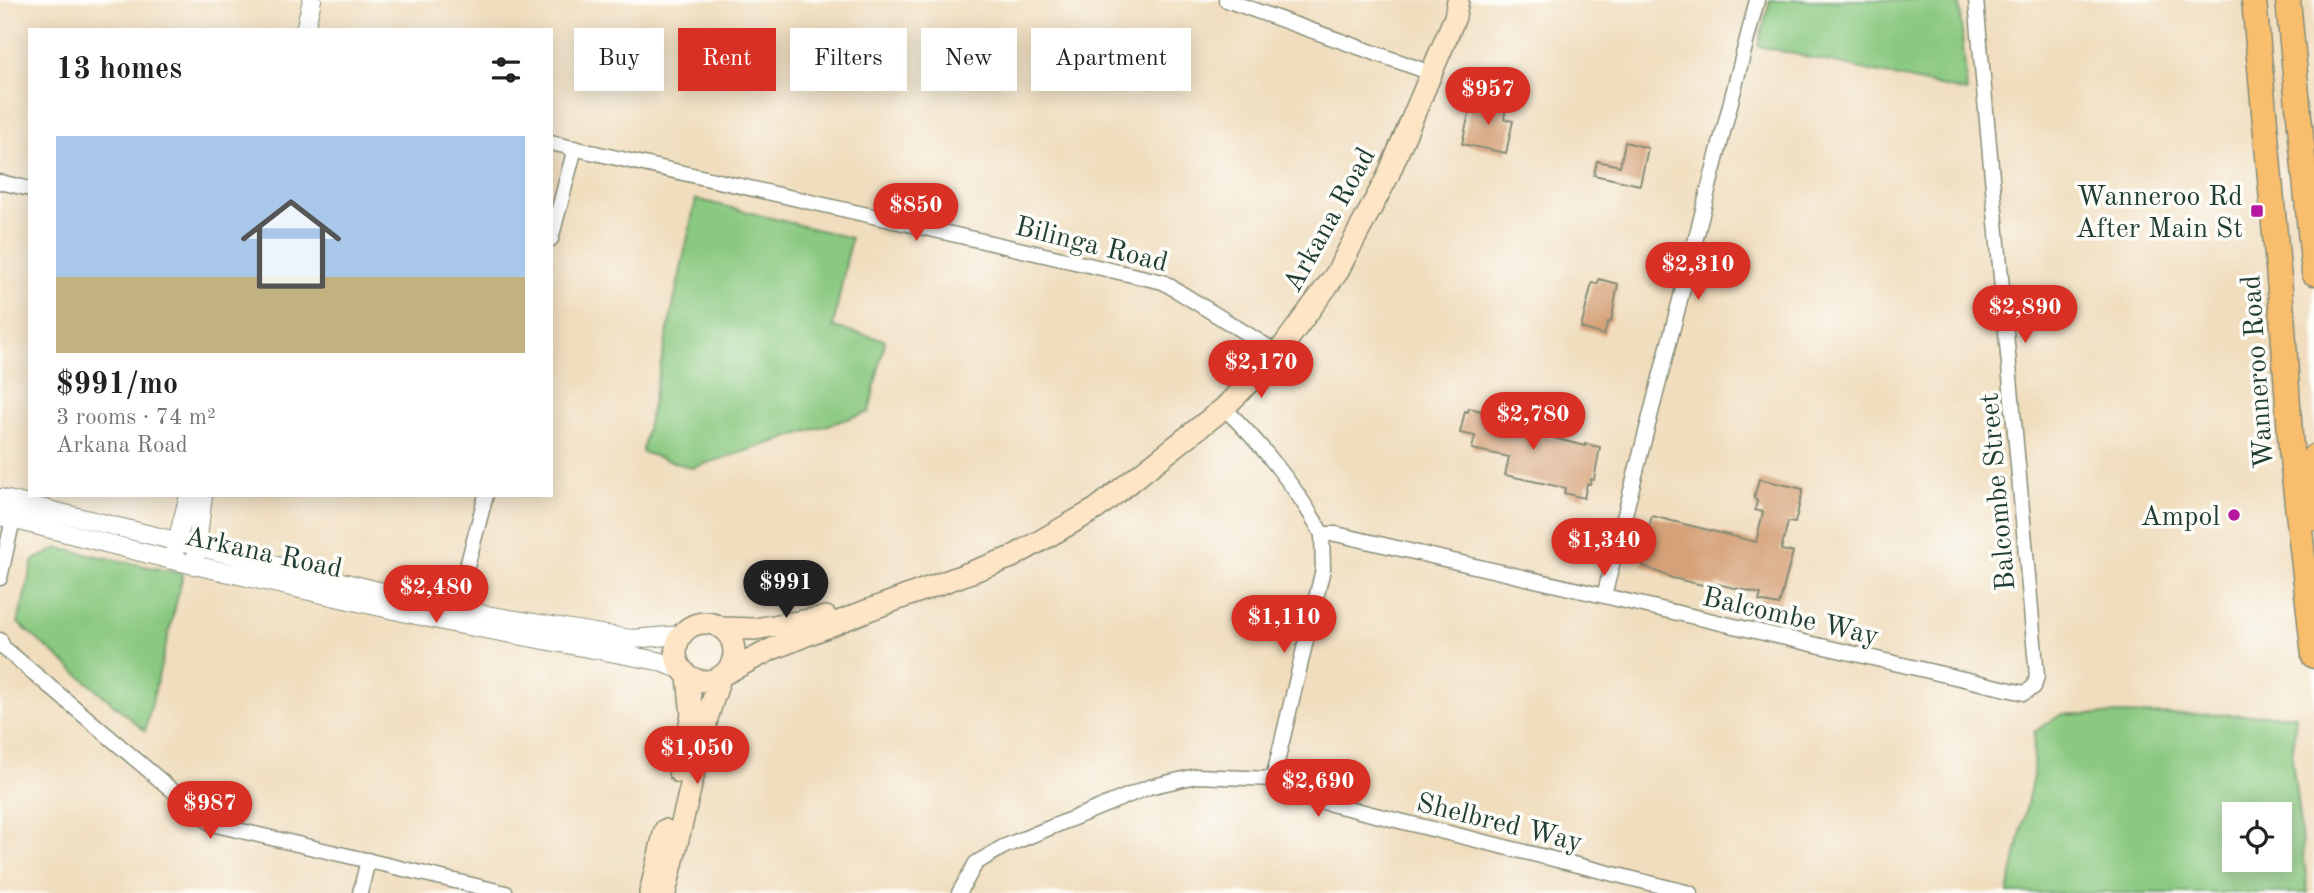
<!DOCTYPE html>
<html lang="en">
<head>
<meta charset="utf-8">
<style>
  body { margin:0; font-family:"Old Standard TT",serif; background:#f6f6f6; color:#222; height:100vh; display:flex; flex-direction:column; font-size:26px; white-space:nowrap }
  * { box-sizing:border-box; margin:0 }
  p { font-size:23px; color:#767676 }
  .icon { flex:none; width:38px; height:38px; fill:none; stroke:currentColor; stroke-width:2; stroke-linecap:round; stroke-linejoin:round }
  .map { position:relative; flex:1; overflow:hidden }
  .details { position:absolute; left:28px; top:28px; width:525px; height:469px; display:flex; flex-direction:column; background:#fff; border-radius:0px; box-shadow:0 4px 18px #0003 }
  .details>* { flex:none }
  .banner { position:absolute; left:574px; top:28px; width:665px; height:63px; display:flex; gap:14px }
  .buttons { position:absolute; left:2222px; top:802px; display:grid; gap:14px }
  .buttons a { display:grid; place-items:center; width:70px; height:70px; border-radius:0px; background:#fff; box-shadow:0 4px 18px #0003; font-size:35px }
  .price { position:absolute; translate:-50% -60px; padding:0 16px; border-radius:24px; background:#d93025; color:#fff; font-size:23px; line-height:46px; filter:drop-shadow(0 2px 4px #0008) }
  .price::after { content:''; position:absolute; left:50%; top:42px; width:21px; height:16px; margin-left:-10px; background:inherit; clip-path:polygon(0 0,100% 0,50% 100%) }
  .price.selected { background:#222; color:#fff }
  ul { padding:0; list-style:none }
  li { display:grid; align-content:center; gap:14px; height:371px; padding:0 28px }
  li+li { border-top:2px solid #e0e0e0 }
  li span { display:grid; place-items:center; height:217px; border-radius:0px; color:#555 }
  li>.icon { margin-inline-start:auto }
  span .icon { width:126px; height:126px; fill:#fffc; stroke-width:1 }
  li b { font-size:30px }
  h2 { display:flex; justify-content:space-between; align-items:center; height:84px; padding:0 28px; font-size:30px }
  .tag { padding:0 24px; border-radius:0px; background:#fff; box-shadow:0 4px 18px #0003; font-size:24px; line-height:63px }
  .tag.selected { background:#d93025; color:#fff }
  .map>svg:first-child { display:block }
</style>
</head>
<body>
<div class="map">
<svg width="2314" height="893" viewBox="0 0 2314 893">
  <rect width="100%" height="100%" fill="#fdfcf7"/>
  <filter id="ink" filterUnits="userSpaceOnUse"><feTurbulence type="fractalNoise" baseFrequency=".0143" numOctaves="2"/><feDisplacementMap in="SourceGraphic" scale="14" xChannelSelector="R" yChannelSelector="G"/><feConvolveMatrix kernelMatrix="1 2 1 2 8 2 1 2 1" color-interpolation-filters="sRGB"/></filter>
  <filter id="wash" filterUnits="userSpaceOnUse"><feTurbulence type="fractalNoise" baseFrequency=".00686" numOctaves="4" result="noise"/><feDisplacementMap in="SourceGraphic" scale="28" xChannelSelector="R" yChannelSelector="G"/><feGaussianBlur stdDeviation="1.57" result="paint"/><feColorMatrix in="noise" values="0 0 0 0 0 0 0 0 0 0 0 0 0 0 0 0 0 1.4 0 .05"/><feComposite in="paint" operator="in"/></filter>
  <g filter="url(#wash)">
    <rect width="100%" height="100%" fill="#f0ddbd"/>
    <path fill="#8ac980" stroke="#54835a" stroke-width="2" fill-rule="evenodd" d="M1770,0H1959L1967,92L1758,46Z
      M696,199L851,238L833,327L885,340L869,412L692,468L642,452Z
      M58,548L183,574L145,731L18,623L33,561Z
      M2062,714L2296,715L2292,758L2308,893H2008L2033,776L2034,732ZM2235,814H2280V859H2235Z"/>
    <g id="blocks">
      <path fill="#d5a178" d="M1472,100L1506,107L1504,119L1513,121L1506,153L1462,144Z
        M1625,142L1648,148L1640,185L1594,175L1597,161L1620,166Z
        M1599,279L1618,284L1611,322H1608L1604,335L1581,328L1592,283L1598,284Z
        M1469,408L1515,419L1513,423L1521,425L1522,427L1525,428V431L1585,446V444L1600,447L1594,480L1591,479L1590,484H1587L1584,498L1564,493L1565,488L1505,475L1509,457L1472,449L1475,436L1460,433L1465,411L1468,412Z
        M1759,479L1803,489L1795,523L1788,522L1781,550L1793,552L1779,605L1759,601L1761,594L1717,584L1716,588L1672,578L1642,565L1645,555L1642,553L1652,516L1756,542L1763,512L1755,510L1757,501L1754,498Z"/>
    </g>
  </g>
  <g filter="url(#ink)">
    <use href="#blocks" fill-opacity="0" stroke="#888d78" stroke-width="2"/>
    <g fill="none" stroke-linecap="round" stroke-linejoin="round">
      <defs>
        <path id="minor" d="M1226,0L1431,73
          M551,143L1163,282L1278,353
          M0,182L30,189
          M551,239L575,148
          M1224,408C1260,442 1299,491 1322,534H1336L2024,693L2034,687L2037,676L1976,0
          M0,578L15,510
          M1604,596L1757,0
          M453,619L486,495
          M0,640L3,647L212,824L506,893
          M1273,779L1323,569L1322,534
          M360,893L368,860
          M959,893L976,863L1003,847L1149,787L1196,776L1273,779L1307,798L1690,893"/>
        <path id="tertiary" d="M305,30L312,0
          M0,498L456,610L631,639L681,635
          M0,516L172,560L452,623L658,661L680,669
          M175,549L189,495
          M196,554L203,495"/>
        <path id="secondary" d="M676 652a29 29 0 1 1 58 0a29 29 0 1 1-58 0Z
          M722,628L755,629L826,617
          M726,673L772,649L866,611L1012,557L1096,509L1224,408L1278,353L1336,274L1387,178L1455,17L1458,0
          M679,772L692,715L688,677
          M650,893L665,830
          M665,893L708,715L720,678"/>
        <path id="primary" d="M2314,456L2311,471L2314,519"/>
        <path id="trunk" d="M2254,0L2282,313L2291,450L2314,656
          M2288,0L2314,273"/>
      </defs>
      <use href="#minor" stroke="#888d78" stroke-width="17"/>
      <use href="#tertiary" stroke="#888d78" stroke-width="20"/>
      <use href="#secondary" stroke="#888d78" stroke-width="24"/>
      <use href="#primary" stroke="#888d78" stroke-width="25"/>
      <use href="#trunk" stroke="#888d78" stroke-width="27"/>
      <use href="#minor" stroke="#fff" stroke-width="14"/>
      <use href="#tertiary" stroke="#fff" stroke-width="18"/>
      <use href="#secondary" stroke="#fde5c5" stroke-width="21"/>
      <use href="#primary" stroke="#f9be6d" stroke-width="23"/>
      <use href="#trunk" stroke="#f9be6d" stroke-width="24"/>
    </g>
  </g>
  <g fill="#b5179e" stroke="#fdfcf7" stroke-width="2.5">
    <rect x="2250" y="204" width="14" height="14" rx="3.5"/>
    <circle cx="2234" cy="515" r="7"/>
  </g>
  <g text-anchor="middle" stroke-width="7" stroke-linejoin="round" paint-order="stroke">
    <g font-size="28" fill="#1f3d34" stroke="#fdfcf7" text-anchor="end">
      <text x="2243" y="205">Wanneroo Rd<tspan x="2243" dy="32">After Main St</tspan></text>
      <text x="2220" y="525">Ampol</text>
    </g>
    <g font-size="28" fill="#1f3d34" stroke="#fdfcf7">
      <text transform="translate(1328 219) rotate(-61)" y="10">Arkana Road</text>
      <text transform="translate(1092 243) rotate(14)" y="10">Bilinga Road</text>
      <text transform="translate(2256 372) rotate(-94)" y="10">Wanneroo Road</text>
      <text transform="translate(1996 492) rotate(-95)" y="10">Balcombe Street</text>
      <text transform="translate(264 551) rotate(12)" y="10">Arkana Road</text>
      <text transform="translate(1791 615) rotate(13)" y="10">Balcombe Way</text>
      <text transform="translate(1500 821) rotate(14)" y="10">Shelbred Way</text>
    </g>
  </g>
</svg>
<div class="buttons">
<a><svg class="icon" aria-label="locate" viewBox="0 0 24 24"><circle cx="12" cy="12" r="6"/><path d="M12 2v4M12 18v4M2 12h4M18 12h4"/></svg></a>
</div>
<b class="price" style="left:1488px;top:127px">$957</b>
<b class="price" style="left:916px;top:243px">$850</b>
<b class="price" style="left:1698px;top:302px">$2,310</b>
<b class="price" style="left:2025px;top:345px">$2,890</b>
<b class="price" style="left:1261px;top:400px">$2,170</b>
<b class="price" style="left:1533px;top:452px">$2,780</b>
<b class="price" style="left:1604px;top:578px">$1,340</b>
<b class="price selected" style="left:786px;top:620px">$991</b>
<b class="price" style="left:436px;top:625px">$2,480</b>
<b class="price" style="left:1284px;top:655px">$1,110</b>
<b class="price" style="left:697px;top:786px">$1,050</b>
<b class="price" style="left:1318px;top:819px">$2,690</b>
<b class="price" style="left:210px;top:841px">$987</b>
<div class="banner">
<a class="tag">Buy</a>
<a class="tag selected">Rent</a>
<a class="tag">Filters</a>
<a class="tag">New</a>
<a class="tag">Apartment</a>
</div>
<section class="details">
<h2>13 homes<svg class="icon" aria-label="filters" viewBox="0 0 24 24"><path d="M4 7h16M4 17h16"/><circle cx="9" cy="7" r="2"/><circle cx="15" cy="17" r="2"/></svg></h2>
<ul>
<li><span style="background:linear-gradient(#a9c7e8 65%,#c2b280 0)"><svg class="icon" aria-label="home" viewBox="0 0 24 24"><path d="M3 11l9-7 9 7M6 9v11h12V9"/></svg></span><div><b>$991/mo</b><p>3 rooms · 74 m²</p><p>Arkana Road</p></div></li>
</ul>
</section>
</div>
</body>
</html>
